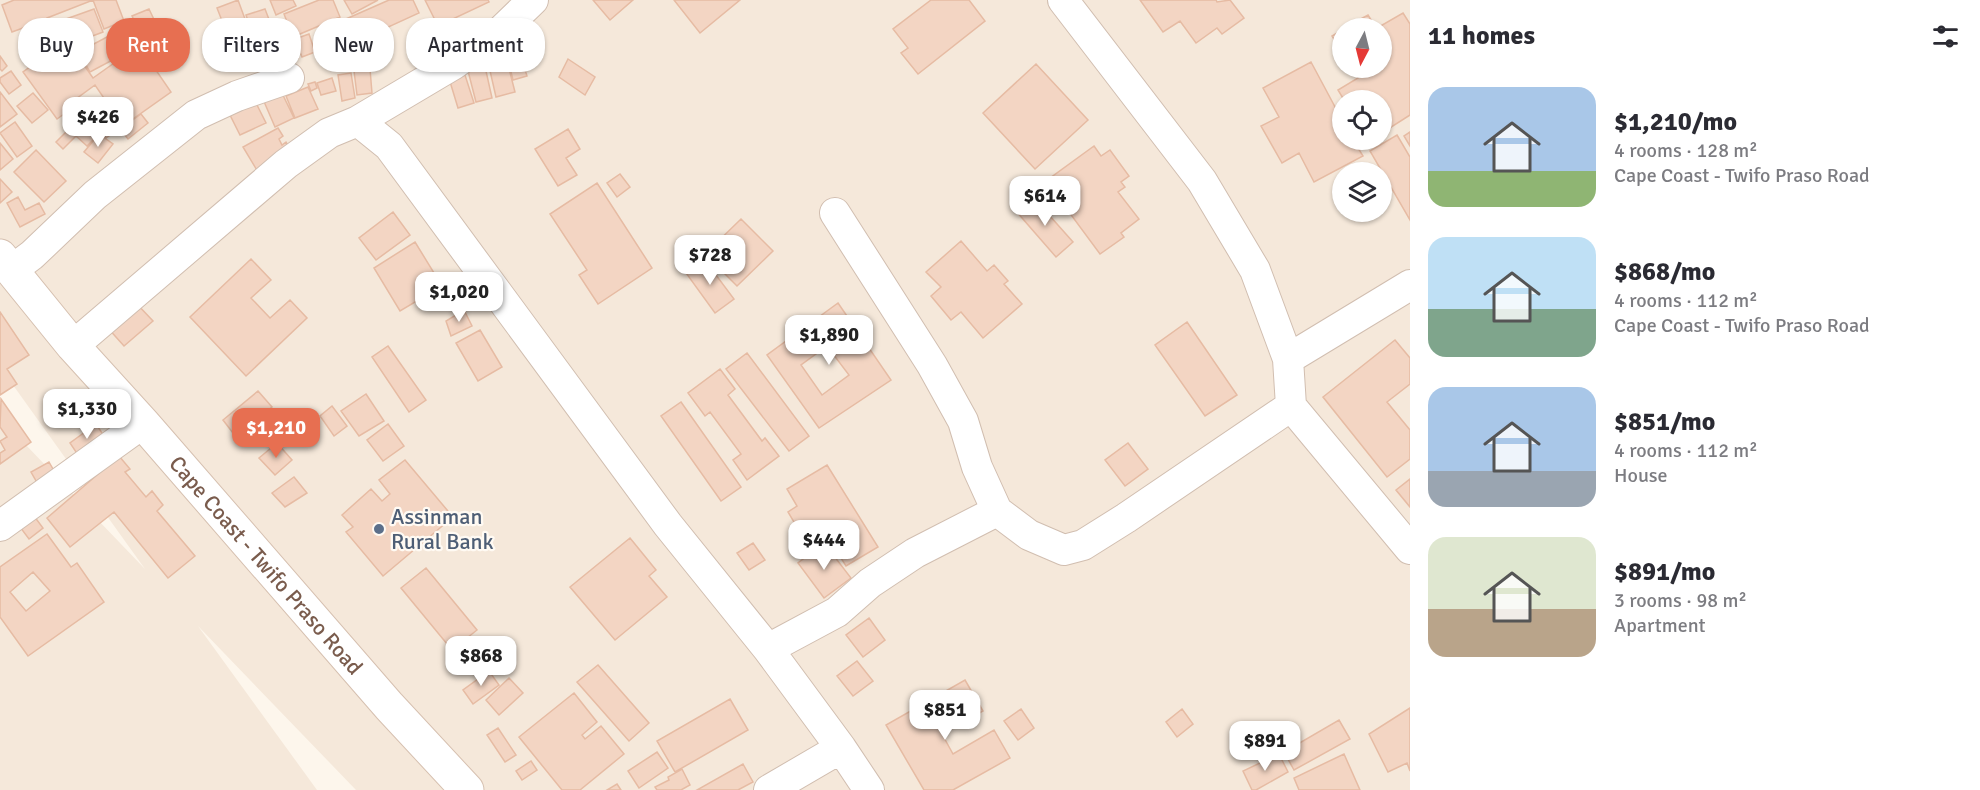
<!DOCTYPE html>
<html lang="en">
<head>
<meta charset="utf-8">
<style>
  body { margin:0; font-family:Signika,sans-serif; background:#f2f2f3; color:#2b2b33; height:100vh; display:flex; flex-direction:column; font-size:22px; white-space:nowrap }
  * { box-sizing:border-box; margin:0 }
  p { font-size:20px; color:#7c7c81 }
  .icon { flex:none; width:33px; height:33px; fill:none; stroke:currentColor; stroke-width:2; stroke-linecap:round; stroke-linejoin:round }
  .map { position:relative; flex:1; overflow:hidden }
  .sheet { display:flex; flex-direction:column; background:#fff; width:570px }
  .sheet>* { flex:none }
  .hud { position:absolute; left:18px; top:18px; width:570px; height:54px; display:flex; gap:12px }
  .needle { width:39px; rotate:187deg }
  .fabs { position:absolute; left:1332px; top:18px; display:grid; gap:12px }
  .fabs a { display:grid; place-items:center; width:60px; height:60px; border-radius:50%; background:#fff; box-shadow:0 2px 4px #0004; font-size:30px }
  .price { position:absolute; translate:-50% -51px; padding:0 14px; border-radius:12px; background:#fff; color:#222; font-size:20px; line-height:39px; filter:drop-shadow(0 2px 3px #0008) }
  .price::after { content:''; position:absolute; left:50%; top:36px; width:18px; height:14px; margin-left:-9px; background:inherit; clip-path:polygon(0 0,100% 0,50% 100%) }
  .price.selected { background:#e76f51; color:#fff }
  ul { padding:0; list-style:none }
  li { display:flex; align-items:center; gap:18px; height:150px; padding:0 18px }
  li span { display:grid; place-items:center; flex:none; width:168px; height:120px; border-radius:18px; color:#555 }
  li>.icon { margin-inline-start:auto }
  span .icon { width:72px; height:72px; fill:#fffc; stroke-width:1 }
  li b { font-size:26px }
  h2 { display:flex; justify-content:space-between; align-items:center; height:72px; padding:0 18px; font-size:26px }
  .pill { padding:0 21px; border-radius:24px; background:#fff; box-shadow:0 2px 4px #0004; font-size:21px; line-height:54px }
  .pill.selected { background:#e76f51; color:#fff }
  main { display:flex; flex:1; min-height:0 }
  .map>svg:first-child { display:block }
</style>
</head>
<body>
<main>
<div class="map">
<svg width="1410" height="790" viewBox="0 0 1410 790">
  <rect width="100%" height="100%" fill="#fdf6ec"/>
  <path fill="#f5e8da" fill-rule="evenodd" d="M0,0H1410V790H356L198,626L317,790H0V418L145,569L0,367ZM1342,28H1382V68H1342ZM1342,100H1382V140H1342ZM1342,172H1382V212H1342Z"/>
  <path fill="#f3d5c3" stroke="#e6bba3" stroke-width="1.5" fill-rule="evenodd" d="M14,0H116L124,21L104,29L93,0L47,18L51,29L34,36L31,25L12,32L2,5Z
    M238,0L255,46L235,54L217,8Z
    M270,0H293L296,6L276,15Z
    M319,0H333L340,17L293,37L284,14Z
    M344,0H378L352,14Z
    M389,0H413L419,13L375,33L378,39L359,48L346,19Z
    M425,0H488L489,2L438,26Z
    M593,0H633L610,20Z
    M674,0H740L700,33Z
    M931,0H969L985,21L918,74L901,53L908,48L893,29Z
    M1140,0H1216L1217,2L1230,0L1244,18L1222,34L1217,28L1196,43L1180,21L1163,32Z
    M94,9L103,32L61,48L52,24Z
    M149,9L159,30L143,38L132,16Z
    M265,9L275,35L255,42L246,15Z
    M1403,13L1410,24V115L1382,133V100H1344L1338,90L1358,78L1352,68H1382V28H1377Z
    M1368,15L1376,28H1344Z
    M341,21L350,44L333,51L323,29Z
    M122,29L136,55L121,63L118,57L90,72L76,47L89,40L92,45Z
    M1342,30V52L1332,36Z
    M309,34L315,52L302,57L295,39Z
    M275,37L280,52L263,58L258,43Z
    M56,48L61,56L72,48L93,78L117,61L122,67L147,49L153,58L149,60L171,92L106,138L83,107L94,100L98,106L106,101L95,85L76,99L79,103L57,119L23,72Z
    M258,48L261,57L243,63L240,54Z
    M293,48L298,58L291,61L286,51Z
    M0,56L7,66L2,71L0,69Z
    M506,57L515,92L496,97L488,62Z
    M521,57L527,76L513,80L508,60Z
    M568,59L595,77L585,95L559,77Z
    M484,62L492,98L476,102L467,67Z
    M1311,62L1342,120V140H1353L1363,156L1314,182L1299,153L1282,163L1261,126L1279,117L1263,88Z
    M1036,64L1088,120L1035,169L983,113Z
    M370,69L372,93L357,95L354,71Z
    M11,71L21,85L9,94L0,82V78Z
    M464,72L474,103L458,108L448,75Z
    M351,73L355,98L342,101L338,75Z
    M332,78L336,91L321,95L317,83Z
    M315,82L317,88L311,91L308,84Z
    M308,87L318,109L295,118L286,96Z
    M280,89L294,118L275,127L262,97Z
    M0,92L17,114L0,127Z
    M33,93L48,110L32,123L17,106Z
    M255,101L266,123L240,135L229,113Z
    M81,111L88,120L75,129L68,120Z
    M141,114L148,123L128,139L120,129Z
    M15,122L32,146L17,157L0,133Z
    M88,123L99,134L87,146L76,136Z
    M278,128L283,136L279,139L282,145L286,142L292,152L258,172L243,147Z
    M69,129L76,136L63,149L56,142Z
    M568,129L580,149L566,158L577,175L558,186L535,149Z
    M1410,132V146L1404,136Z
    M99,134L113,144L98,163L84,152Z
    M1397,135L1410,157V220L1370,151Z
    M0,143L13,159L0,170Z
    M1094,146L1101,156L1110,150L1129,176L1121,182L1125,187L1118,192L1139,219L1121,233L1124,237L1100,254L1046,181Z
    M36,150L66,181L44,202L14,172Z
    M620,174L630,187L617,197L607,183Z
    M0,179L12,192L0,203Z
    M597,183L652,268L598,304L579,275L587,270L550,214Z
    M18,197L25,210L39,203L45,214L20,227L7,203Z
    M1033,197L1073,242L1056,257L1016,211Z
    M393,212L410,235L376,260L359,238Z
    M741,219L773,251L737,286L705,254Z
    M961,241L987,271L994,265L1008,281L1004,284L1022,304L983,338L961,312L951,320L931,296L941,287L926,272Z
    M415,242L442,286L400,311L374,268Z
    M251,259L271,280L251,298L270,318L290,300L307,318L246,376L190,317Z
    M704,259L734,299L715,313L686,273Z
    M135,302L153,321L124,346L107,327Z
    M838,303L891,380L819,428L767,355ZM827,346L849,375L822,395L801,365Z
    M464,310L472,326L451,336L446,321Z
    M0,312L29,355L7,369L17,384L0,395Z
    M1187,322L1237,395L1205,416L1155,345Z
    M480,330L502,367L478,381L456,343Z
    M1395,340L1410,358V384L1387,402L1410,430V459L1387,477L1323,397Z
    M388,346L426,400L409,412L372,357Z
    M747,353L809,436L789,451L726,369Z
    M720,369L735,389L728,395L762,441L765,438L779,456L747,480L733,460L741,454L710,412L705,416L688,393Z
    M258,391L272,407L236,437L223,420Z
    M366,394L384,421L359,436L341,411Z
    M1,399L31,442L0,464V453L5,450L0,441L7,437L0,427Z
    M681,402L741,487L721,501L661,416Z
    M332,406L347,426L334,436L320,416Z
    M96,424L104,436L78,455L70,443Z
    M388,424L404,446L383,461L367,440Z
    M277,443L292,460L275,475L259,458Z
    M1128,443L1148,469L1125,486L1105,460Z
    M119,456L130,469L125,472L146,497L152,491L163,505L157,511L195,556L168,578L114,512L70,547L47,518Z
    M405,460L453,517L383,576L346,532L353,527L342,515L371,489L382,501L390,494L379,480Z
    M49,462L57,476L39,486L31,472Z
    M827,465L878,547L846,566L822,528L804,539L788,512L797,506L787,489Z
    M294,477L307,493L285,507L272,493Z
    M1410,479V507L1396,490Z
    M34,516L43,528L29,539L20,527Z
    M47,534L71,567L77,563L104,602L28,656L0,617V567ZM33,572L50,591L26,611L10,592Z
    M630,538L656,570L649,576L667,597L615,640L570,587Z
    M753,543L765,560L749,570L737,553Z
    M824,543L851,578L824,598L798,563Z
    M426,568L477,630L452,650L401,588Z
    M869,618L885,640L863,657L846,635Z
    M857,661L873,681L853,696L837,676Z
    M598,665L649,723L629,741L577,682Z
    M489,671L499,685L473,704L463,690Z
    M509,678L523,693L499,715L486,700Z
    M965,680L983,711L942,734L953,754L994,730L1010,758L953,790H924L886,725Z
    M574,693L597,722L582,735L585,739L601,726L624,754L580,790H562L519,737Z
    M730,699L748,730L675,772L657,741Z
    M1410,708V771L1407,763L1388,772L1369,734Z
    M1021,709L1034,728L1018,740L1004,721Z
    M1182,709L1193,724L1177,737L1166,722Z
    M1339,720L1350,739L1294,770L1284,752Z
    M498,728L516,755L505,762L487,735Z
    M657,752L668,768L639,788L628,771Z
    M1279,754L1288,772L1256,790H1252L1243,771Z
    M1344,754L1360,790H1299L1294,778Z
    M531,761L537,770L522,780L516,771Z
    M743,764L753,782L738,790H697Z
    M682,769L690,785L681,790H657L655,787L669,780L668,777Z
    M617,784L621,790H607Z"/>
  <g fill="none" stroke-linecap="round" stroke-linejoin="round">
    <defs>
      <path id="street" d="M1063,0L1202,181L1255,270L1288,359L1291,406L1410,549
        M358,121L454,64L502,30L533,0
        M835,213L932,365L963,421L977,467L997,511L915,553L870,583L837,612L768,649L841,748L869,790
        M12,270L32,255L95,195L196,115L237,96L289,78
        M73,346L286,164L329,133L358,121L389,146L668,525L768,649
        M1288,359L1410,285
        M997,511L1029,535L1064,550L1083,545L1126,518L1291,406
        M0,526L143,423
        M769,790L841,748"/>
      <g id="secondary">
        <path id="s1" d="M0,256L73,346L143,423L389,706L467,790"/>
      </g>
    </defs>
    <use href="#street" stroke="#d1beb0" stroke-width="32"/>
    <use href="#secondary" stroke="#d6c0b0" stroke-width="35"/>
    <use href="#street" stroke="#fff" stroke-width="30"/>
    <use href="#secondary" stroke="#fff" stroke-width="33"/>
  </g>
  <circle fill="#5c6f8a" stroke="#fffaf3" stroke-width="2" cx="379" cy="529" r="6"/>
  <g text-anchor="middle" stroke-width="4.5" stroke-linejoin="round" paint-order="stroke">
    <g font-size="22" fill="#4e5e75" stroke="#fffaf3" text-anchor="start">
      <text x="391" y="524">Assinman<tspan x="391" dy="25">Rural Bank</tspan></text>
    </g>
    <g font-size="22" fill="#7a5c4d" stroke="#fffaf3">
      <text dy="8" stroke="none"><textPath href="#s1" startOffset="408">Cape Coast - Twifo Praso Road</textPath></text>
    </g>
  </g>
</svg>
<div class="fabs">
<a><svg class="needle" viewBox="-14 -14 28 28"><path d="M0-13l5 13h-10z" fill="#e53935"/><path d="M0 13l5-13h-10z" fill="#7c7c81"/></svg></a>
<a><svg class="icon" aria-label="locate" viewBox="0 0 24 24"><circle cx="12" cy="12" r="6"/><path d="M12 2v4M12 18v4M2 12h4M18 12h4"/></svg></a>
<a><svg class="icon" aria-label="layers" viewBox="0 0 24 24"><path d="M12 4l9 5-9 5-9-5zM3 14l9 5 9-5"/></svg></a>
</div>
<b class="price" style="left:98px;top:148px">$426</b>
<b class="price" style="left:1045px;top:227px">$614</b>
<b class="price" style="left:710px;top:286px">$728</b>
<b class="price" style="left:459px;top:323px">$1,020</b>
<b class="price" style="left:829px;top:366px">$1,890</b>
<b class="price" style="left:87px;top:440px">$1,330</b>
<b class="price selected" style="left:276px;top:459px">$1,210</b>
<b class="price" style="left:824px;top:571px">$444</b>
<b class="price" style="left:481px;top:687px">$868</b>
<b class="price" style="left:945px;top:741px">$851</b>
<b class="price" style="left:1265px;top:772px">$891</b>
<div class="hud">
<a class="pill">Buy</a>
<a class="pill selected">Rent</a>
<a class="pill">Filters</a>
<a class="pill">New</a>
<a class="pill">Apartment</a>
</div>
</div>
<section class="sheet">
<h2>11 homes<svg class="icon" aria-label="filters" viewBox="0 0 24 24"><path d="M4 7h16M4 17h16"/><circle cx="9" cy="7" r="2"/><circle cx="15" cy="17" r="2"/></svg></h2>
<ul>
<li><span style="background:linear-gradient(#a9c7e8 70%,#8fb573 0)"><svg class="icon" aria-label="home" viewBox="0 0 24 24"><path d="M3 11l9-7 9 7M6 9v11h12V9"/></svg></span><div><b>$1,210/mo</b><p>4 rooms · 128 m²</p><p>Cape Coast - Twifo Praso Road</p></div></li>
<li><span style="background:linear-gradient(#bfe0f5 60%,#7fa58c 0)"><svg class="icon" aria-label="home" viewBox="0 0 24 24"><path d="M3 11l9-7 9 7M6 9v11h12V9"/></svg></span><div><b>$868/mo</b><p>4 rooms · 112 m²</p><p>Cape Coast - Twifo Praso Road</p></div></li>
<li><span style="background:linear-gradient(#a9c7e8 70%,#9aa5b1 0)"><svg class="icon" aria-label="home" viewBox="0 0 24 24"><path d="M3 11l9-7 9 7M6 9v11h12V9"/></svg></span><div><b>$851/mo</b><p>4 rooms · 112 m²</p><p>House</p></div></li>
<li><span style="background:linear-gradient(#dfe7d0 60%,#b9a48a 0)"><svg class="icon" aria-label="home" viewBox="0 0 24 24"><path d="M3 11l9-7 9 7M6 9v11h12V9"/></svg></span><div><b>$891/mo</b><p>3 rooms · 98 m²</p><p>Apartment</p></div></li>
</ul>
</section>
</main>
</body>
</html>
